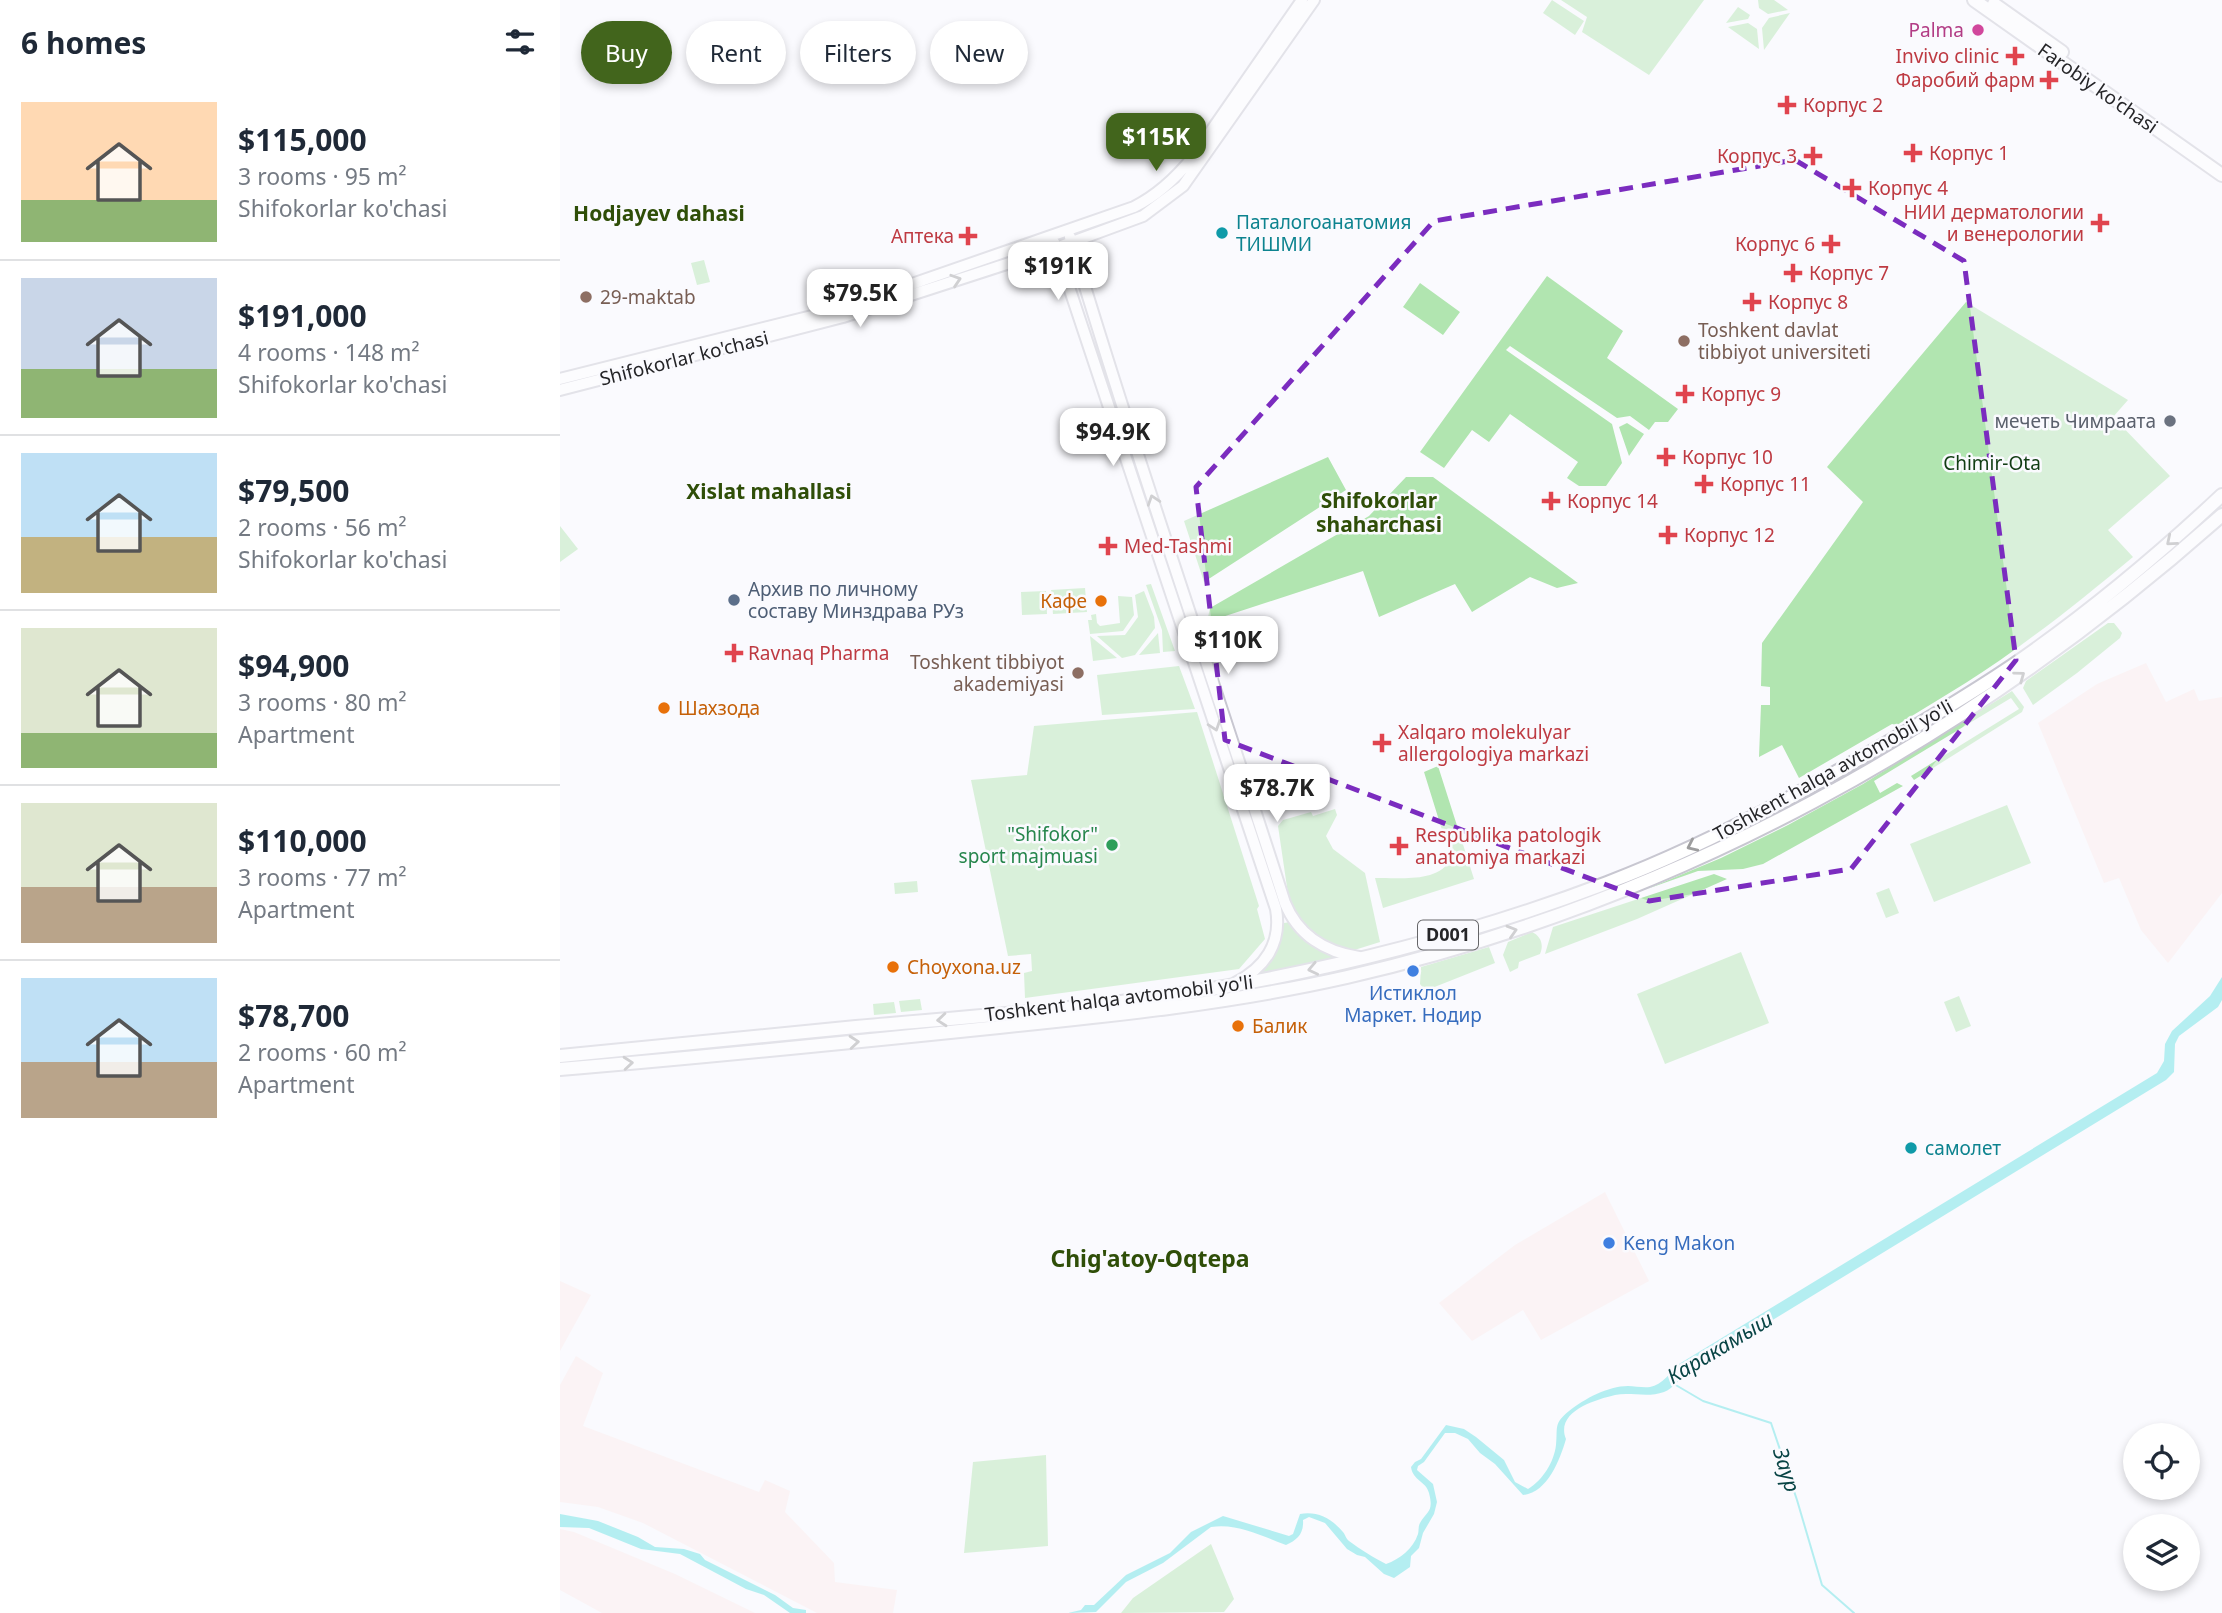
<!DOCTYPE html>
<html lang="en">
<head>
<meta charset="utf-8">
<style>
  body { margin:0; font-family:"Noto Sans",sans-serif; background:#f6f6f7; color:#1f2937; height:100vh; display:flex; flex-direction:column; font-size:26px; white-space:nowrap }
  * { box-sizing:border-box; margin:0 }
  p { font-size:23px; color:#747a83 }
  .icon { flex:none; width:38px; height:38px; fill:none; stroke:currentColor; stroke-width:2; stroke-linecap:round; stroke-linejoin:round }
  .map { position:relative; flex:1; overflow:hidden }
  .drawer { display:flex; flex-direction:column; background:#fff; width:560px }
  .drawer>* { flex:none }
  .banner { position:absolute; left:21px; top:21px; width:665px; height:63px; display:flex; gap:14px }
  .buttons { position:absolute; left:1563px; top:1423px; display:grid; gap:14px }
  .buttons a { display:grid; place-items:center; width:77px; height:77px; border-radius:50%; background:#fff; box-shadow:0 4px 10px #0003; font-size:35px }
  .price { position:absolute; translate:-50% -60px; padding:0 16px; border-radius:14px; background:#fff; color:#222; font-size:23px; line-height:46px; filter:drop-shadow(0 2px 4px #0008) }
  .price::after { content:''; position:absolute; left:50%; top:42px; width:21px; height:16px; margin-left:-10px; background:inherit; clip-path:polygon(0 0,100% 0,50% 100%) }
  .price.current { background:#42651c; color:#fff }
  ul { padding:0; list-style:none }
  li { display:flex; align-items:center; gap:21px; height:175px; padding:0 21px }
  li+li { border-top:2px solid #e0e1e3 }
  li span { display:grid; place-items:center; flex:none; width:196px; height:140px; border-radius:0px; color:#555 }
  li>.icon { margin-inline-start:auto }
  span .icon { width:84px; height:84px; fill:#fffc; stroke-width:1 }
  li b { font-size:30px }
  h2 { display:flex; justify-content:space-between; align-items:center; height:84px; padding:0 21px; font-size:30px }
  .pill { padding:0 24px; border-radius:32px; background:#fff; box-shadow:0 4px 10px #0003; font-size:24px; line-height:63px }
  .pill.current { background:#42651c; color:#fff }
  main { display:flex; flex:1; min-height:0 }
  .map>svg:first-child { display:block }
</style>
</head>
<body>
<main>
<section class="drawer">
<h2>6 homes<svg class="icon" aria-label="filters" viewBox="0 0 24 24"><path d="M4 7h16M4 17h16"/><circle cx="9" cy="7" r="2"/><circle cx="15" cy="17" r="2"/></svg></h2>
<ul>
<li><span style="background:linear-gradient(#ffd9b3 70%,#8fb573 0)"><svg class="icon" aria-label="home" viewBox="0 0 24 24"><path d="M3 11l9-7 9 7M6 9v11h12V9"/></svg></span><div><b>$115,000</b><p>3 rooms · 95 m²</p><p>Shifokorlar ko'chasi</p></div></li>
<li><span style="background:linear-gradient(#c9d6e8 65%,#8fb573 0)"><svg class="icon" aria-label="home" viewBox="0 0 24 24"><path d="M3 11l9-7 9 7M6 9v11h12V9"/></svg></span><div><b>$191,000</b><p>4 rooms · 148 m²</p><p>Shifokorlar ko'chasi</p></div></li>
<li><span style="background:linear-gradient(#bfe0f5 60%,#c2b280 0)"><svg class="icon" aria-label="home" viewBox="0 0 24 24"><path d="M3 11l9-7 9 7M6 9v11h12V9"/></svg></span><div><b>$79,500</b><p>2 rooms · 56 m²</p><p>Shifokorlar ko'chasi</p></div></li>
<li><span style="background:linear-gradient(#dfe7d0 75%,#8fb573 0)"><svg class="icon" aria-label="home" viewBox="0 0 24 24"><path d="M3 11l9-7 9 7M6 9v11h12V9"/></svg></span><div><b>$94,900</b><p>3 rooms · 80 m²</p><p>Apartment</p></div></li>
<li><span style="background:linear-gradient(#dfe7d0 60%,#b9a48a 0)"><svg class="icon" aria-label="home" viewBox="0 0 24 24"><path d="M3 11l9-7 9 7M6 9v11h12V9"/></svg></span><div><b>$110,000</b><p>3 rooms · 77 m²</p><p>Apartment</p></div></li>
<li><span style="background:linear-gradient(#bfe0f5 60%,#b9a48a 0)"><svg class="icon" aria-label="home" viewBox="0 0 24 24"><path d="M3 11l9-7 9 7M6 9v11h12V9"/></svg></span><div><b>$78,700</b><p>2 rooms · 60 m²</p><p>Apartment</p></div></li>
</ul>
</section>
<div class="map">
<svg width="1662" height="1613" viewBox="0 0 1662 1613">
  <rect width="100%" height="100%" fill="#fafafe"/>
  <path fill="#fceceb" d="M1586,663L1606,702L1634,689L1639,701L1662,697V893L1608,963L1581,930L1559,878L1544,883L1478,723L1537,684Z
    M1045,1192L1089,1281L981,1340L963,1310L912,1341L879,1303L955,1245Z
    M0,1281L31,1295L0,1351Z
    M16,1356L43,1373L23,1426L199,1492L205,1480L230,1491L225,1512L274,1563L275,1582L337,1590L333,1613H257L83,1523L38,1507L0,1502V1385Z
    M0,1529L14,1532L115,1574L195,1613H42L0,1590Z"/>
  <path fill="#b1e5b0" d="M992,0L1024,21L1015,35L983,13Z
    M1001,0H1144L1089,75L1022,32L1027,17Z
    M1198,0H1214L1228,10L1208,14L1199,8Z
    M1178,7L1190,15L1188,19L1166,23Z
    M1230,13L1204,50L1202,28L1209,18Z
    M1188,23L1197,29L1199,49L1168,27Z
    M144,260L150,282L137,285L131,263Z
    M987,276L1063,331L1047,358L1118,409L1108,422H1095L1089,430L1070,416L1057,418L950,346L946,350L1052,424L1062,463L1046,486H1019L1007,478L1018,462L950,414L929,442L912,430L884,468L860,452Z
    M860,283L900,312L883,335L843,307Z
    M1406,302L1568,400L1553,417L1610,476L1548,530L1573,557C1540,584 1507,612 1472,637C1429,670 1383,697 1337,725L1332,724L1239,778L1222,745L1199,757L1201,705H1210V687L1201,686L1202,643L1303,502L1267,467Z
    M1067,423L1084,434L1069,456L1059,427Z
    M768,457L786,490L644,582L624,521Z
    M846,477H873L1018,583L997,588L970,577L912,612L895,584L819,617L803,571L647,622L650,608L809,516Z
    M0,526L18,549L0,562Z
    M591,584L615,651L603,652L602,630L586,585Z
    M525,588L527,612L493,614L492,603L520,600L519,598L492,599L491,590Z
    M486,591L487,614L462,615L461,592Z
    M584,591L594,617L595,628L575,655L562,658L537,636L565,635L578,617L575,595Z
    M558,596L572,597L574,615L563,631L530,634L528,620H532L531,615L536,614L537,623L540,626L560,623Z
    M1548,623H1554L1562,633L1560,638L1517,673L1473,705L1463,688L1466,681Z
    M598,633L600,653L579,655Z
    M530,636L557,658L533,661Z
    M619,666L635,709L542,715L537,675Z
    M1424,690L1426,694L1282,780L1156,845L1026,901L1025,897L1051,888Z
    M1452,691L1464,707L1462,712L1354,780L1351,776L1459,709L1451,698L1314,781L1320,793L1337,783L1343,786L1203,864L1183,869L1138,871L1087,889L1161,858L1228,825L1303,784Z
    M637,712L699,906L697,909L705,939L679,969L465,998L464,973L472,971L471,954L448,956L411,780L467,775L474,726Z
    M878,766L914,879L823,908L815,878C839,877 877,884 891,859L864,772Z
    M1447,805L1471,863L1374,902L1350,844Z
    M775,809L777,815L766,836L773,849L805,873L820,942L788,952L760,940L739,919L728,894L718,826L723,820L751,812L753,816Z
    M1154,874L1167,879L1077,919L985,954L993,927Z
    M357,881L358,892L335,894L334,883Z
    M1329,888L1339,913L1326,918L1316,893Z
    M1003,905L1005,909C908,939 811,969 710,987C674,994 640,1001 604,1001Z
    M730,922L778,957L699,974L716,950L724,923Z
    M972,932C981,936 984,945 980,954L959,962L958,968L950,972L943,955L948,942Z
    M929,947L935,963L872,988L873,992L868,994L860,984L861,967Z
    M1181,952L1209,1023L1105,1064L1077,994Z
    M1399,996L1411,1026L1396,1032L1384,1002Z
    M360,999L362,1010L341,1012L339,1001Z
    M334,1002L336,1013L314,1015L313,1004Z
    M530,1010L531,1014L0,1065V1061Z
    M486,1455L488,1546L404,1553L413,1462Z
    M651,1544L674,1599L664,1612L561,1613L573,1598Z"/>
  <path fill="#61e1e2" d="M1662,977V1000L1658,1007L1619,1036L1615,1044L1614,1072L1606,1080L1129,1371C1121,1377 1113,1389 1104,1392C1088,1398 1071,1392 1055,1395C1034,1400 995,1412 1006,1439C1000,1460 987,1493 963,1495L935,1464L920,1453L908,1439L895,1433H885L864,1462L858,1466L857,1470L873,1484L877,1502L874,1514L863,1533L859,1548L851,1556L850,1567L834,1578L824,1574L805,1557L797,1555L787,1549L765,1523L749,1517L743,1520C744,1534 737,1540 726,1545C701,1536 678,1523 651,1527L603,1563L566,1582L536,1612L508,1613L521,1610L525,1605H534L566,1575L610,1553L631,1532L663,1516L729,1536L733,1534L740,1514C757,1511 771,1518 783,1532C786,1536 785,1537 789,1541C800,1549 814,1558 826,1564C840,1559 853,1549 858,1534C859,1531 858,1526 860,1523C867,1511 874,1512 869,1493C866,1481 853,1481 851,1467L855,1462L861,1459L886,1425L904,1429L916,1437L944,1460L955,1482L968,1489C983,1480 994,1462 996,1445C998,1427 993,1424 1009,1411C1024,1399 1048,1386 1068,1386C1075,1386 1083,1388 1090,1387C1102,1385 1111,1372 1119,1364L1597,1073L1604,1061L1605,1044L1612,1031L1650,996Z
    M0,1514L38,1521L78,1537L95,1547L124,1549L140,1554L145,1560L215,1595L233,1608L246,1610V1613H230L204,1595L186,1589L120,1554L81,1549L29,1528L0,1527Z"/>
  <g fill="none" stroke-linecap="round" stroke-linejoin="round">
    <path stroke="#61e1e2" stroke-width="2" d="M1114,1384L1143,1401L1211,1423L1237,1500L1262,1585L1294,1613"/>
    <defs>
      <path id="secondary" d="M510,237C577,461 654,681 725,903C738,935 765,952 799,957
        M494,242L716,909C722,943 705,968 675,983
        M0,379L280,309L574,207C598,195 616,178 633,157L742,0
        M0,390L283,317L496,248L583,216L623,186L754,0"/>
      <path id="primary" d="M1414,0L1662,175
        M1434,4L1502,52"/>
      <path id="trunk" d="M0,1056C99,1046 198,1036 296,1027C419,1016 543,1008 664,987C794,964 923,930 1047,883C1131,851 1212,809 1290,764C1345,733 1400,701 1452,666C1526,615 1597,556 1662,495
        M0,1069C147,1057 293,1042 439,1027C556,1015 672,1003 787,977C1117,901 1410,739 1662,515"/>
    </defs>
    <use href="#secondary" stroke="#c8c7d1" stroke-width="14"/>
    <use href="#primary" stroke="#c8c7d1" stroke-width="16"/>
    <use href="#trunk" stroke="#c8c7d1" stroke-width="16"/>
    <use href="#secondary" stroke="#fff" stroke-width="10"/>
    <use href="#primary" stroke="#fff" stroke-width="12"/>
    <use href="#trunk" stroke="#fff" stroke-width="12"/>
  </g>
  <defs><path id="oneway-chevron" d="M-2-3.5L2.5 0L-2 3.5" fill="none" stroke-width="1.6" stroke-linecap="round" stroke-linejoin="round" transform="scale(1.75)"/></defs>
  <g stroke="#9d9d9e">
    <use href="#oneway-chevron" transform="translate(396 280) rotate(-18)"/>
    <use href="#oneway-chevron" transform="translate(593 500) rotate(-108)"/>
    <use href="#oneway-chevron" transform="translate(1611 541) rotate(140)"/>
    <use href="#oneway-chevron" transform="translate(1460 676) rotate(-36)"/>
    <use href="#oneway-chevron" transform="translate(655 726) rotate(71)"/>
    <use href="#oneway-chevron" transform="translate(1132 846) rotate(155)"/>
    <use href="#oneway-chevron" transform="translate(952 931) rotate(-17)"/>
    <use href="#oneway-chevron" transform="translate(753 969) rotate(168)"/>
    <use href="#oneway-chevron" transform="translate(382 1020) rotate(175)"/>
    <use href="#oneway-chevron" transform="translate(294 1042) rotate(-5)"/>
    <use href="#oneway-chevron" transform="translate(68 1063) rotate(-5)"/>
  </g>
  <path d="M0 0H1662V1613H0ZM1235,160L1404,261L1456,660L1291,869L1089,901L665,740L636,487L874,221Z" fill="#fafafe" fill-opacity=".55" fill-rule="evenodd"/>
  <path fill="none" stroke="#7b2cbf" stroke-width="5" stroke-dasharray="14 9" stroke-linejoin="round" d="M1235,160L1404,261L1456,660L1291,869L1089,901L665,740L636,487L874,221Z"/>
  <circle fill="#d1479c" stroke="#fafafe" stroke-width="2.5" cx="1418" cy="30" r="7"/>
  <g fill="#e0444e" stroke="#fafafe" stroke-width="2.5">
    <path d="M1451.5 45.5h7v7h7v7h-7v7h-7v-7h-7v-7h7z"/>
    <path d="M1485.5 69.5h7v7h7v7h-7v7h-7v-7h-7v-7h7z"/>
    <path d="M1223.5 94.5h7v7h7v7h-7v7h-7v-7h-7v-7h7z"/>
    <path d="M1349.5 142.5h7v7h7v7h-7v7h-7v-7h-7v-7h7z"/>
    <path d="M1249.5 145.5h7v7h7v7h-7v7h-7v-7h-7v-7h7z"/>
    <path d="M1288.5 177.5h7v7h7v7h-7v7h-7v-7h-7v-7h7z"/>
    <path d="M1536.5 212.5h7v7h7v7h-7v7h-7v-7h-7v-7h7z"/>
    <path d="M404.5 225.5h7v7h7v7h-7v7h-7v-7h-7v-7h7z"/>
    <path d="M1267.5 233.5h7v7h7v7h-7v7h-7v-7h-7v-7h7z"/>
    <path d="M1229.5 262.5h7v7h7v7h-7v7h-7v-7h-7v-7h7z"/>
    <path d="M1188.5 291.5h7v7h7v7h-7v7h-7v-7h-7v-7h7z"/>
    <path d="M1121.5 383.5h7v7h7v7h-7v7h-7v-7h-7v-7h7z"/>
    <path d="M1102.5 446.5h7v7h7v7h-7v7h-7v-7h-7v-7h7z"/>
    <path d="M1140.5 473.5h7v7h7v7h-7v7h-7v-7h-7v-7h7z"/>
    <path d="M987.5 490.5h7v7h7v7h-7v7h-7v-7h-7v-7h7z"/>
    <path d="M1104.5 524.5h7v7h7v7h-7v7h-7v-7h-7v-7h7z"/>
    <path d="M544.5 535.5h7v7h7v7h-7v7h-7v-7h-7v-7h7z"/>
    <path d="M170.5 642.5h7v7h7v7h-7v7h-7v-7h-7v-7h7z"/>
    <path d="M818.5 732.5h7v7h7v7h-7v7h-7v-7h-7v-7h7z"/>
    <path d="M835.5 835.5h7v7h7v7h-7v7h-7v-7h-7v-7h7z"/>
  </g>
  <g fill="#0f9aa8" stroke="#fafafe" stroke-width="2.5">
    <circle cx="662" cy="233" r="7"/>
    <circle cx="1351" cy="1148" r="7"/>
  </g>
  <g fill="#8d6e63" stroke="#fafafe" stroke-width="2.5">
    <circle cx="26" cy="297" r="7"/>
    <circle cx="1124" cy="341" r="7"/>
    <circle cx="518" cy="673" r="7"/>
  </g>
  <circle fill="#6b7280" stroke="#fafafe" stroke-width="2.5" cx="1610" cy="421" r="7"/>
  <circle fill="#5c6f8a" stroke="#fafafe" stroke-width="2.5" cx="174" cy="600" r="7"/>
  <g fill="#e8710a" stroke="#fafafe" stroke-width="2.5">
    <circle cx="541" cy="601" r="7"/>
    <circle cx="104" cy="708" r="7"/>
    <circle cx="333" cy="967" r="7"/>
    <circle cx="678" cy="1026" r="7"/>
  </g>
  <circle fill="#2e9e5b" stroke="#fafafe" stroke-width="2.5" cx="552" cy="845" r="7"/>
  <g fill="#3f7fe0" stroke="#fafafe" stroke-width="2.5">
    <circle cx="853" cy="971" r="7"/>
    <circle cx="1049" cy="1243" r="7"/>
  </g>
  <g text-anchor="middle" stroke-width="5" stroke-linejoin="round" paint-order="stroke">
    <rect fill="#fafafe" stroke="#656568" stroke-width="2" x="858" y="920.5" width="60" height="29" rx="5"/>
    <g font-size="18" font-weight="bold" fill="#252528">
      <text x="888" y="941">D001</text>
    </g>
    <g font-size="19" fill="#b23c85" stroke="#fafafe" text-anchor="end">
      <text x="1404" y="37">Palma</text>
    </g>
    <g font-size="19" fill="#be3a42" stroke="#fafafe" text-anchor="start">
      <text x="1439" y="63" text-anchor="end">Invivo clinic</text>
      <text x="1475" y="87" text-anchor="end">Фаробий фарм</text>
      <text x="1243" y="112">Корпус 2</text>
      <text x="1369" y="160">Корпус 1</text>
      <text x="1237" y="163" text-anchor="end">Корпус 3</text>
      <text x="1308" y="195">Корпус 4</text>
      <text x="1524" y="219" text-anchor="end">НИИ дерматологии<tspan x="1524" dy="22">и венерологии</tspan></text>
      <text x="394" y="243" text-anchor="end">Аптека</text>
      <text x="1255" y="251" text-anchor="end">Корпус 6</text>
      <text x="1249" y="280">Корпус 7</text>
      <text x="1208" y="309">Корпус 8</text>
      <text x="1141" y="401">Корпус 9</text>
      <text x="1122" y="464">Корпус 10</text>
      <text x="1160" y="491">Корпус 11</text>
      <text x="1007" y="508">Корпус 14</text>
      <text x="1124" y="542">Корпус 12</text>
      <text x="564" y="553">Med-Tashmi</text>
      <text x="188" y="660">Ravnaq Pharma</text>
      <text x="838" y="739">Xalqaro molekulyar<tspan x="838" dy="22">allergologiya markazi</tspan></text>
      <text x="855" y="842">Respublika patologik<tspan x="855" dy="22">anatomiya markazi</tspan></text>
    </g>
    <g font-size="19" fill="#252528" stroke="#fafafe">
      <text transform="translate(1538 88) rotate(35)" y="7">Farobiy ko'chasi</text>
      <text transform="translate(124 358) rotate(-14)" y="7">Shifokorlar ko'chasi</text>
      <text transform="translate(1273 770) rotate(-29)" y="7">Toshkent halqa avtomobil yo'li</text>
      <text transform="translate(559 998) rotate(-7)" y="7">Toshkent halqa avtomobil yo'li</text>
    </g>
    <g font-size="19" fill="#0d838f" stroke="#fafafe" text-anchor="start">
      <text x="676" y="229">Паталогоанатомия<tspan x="676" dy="22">ТИШМИ</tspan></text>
      <text x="1365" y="1155">самолет</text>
    </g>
    <g font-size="19" fill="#785e54" stroke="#fafafe" text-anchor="start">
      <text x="40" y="304">29-maktab</text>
      <text x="1138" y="337">Toshkent davlat<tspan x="1138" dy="22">tibbiyot universiteti</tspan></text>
      <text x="504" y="669" text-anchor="end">Toshkent tibbiyot<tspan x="504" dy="22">akademiyasi</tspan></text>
    </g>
    <g font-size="19" fill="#5b616d" stroke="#fafafe" text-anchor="end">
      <text x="1596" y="428">мечеть Чимраата</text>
    </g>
    <g font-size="19" fill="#113d13" stroke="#fafafe">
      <text x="1432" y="470">Chimir-Ota</text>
    </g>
    <g font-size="19" fill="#4e5e75" stroke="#fafafe" text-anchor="start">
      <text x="188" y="596">Архив по личному<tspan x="188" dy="22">составу Минздрава РУз</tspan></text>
    </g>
    <g font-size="19" fill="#c56008" stroke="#fafafe" text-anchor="start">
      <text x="527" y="608" text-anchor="end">Кафе</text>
      <text x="118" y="715">Шахзода</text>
      <text x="347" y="974">Choyxona.uz</text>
      <text x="692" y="1033">Балик</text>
    </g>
    <g font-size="19" fill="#27864d" stroke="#fafafe" text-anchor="end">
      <text x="538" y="841">"Shifokor"<tspan x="538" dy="22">sport majmuasi</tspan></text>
    </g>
    <g font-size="19" fill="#366cbe" stroke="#fafafe">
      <text x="853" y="1000">Истиклол<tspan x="853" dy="22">Маркет. Нодир</tspan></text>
      <text x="1063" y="1250" text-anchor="start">Keng Makon</text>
    </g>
    <g font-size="21" font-weight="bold" fill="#2f4e08" stroke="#fafafe">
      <text x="99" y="221">Hodjayev dahasi</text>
      <text x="209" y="499">Xislat mahallasi</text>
      <text x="819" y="508">Shifokorlar<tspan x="819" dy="24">shaharchasi</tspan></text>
    </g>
    <g font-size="21" font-style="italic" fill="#084445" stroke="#fafafe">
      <text transform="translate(1160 1348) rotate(-31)" y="7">Каракамыш</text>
      <text transform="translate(1226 1470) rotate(73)" y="7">Заур</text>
    </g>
    <g font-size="23" font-weight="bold" fill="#2f4e08" stroke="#fafafe">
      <text x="590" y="1267">Chig'atoy-Oqtepa</text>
    </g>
  </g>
</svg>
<div class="buttons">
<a><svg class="icon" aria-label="locate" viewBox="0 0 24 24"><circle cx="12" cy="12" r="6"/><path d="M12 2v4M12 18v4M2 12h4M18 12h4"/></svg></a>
<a><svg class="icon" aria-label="layers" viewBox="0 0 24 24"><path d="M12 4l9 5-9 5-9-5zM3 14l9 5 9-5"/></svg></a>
</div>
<b class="price current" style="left:596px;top:173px">$115K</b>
<b class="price" style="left:498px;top:302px">$191K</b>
<b class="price" style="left:300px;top:329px">$79.5K</b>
<b class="price" style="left:553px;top:468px">$94.9K</b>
<b class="price" style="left:668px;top:676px">$110K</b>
<b class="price" style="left:717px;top:824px">$78.7K</b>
<div class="banner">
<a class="pill current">Buy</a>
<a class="pill">Rent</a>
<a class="pill">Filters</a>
<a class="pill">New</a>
</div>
</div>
</main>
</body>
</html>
